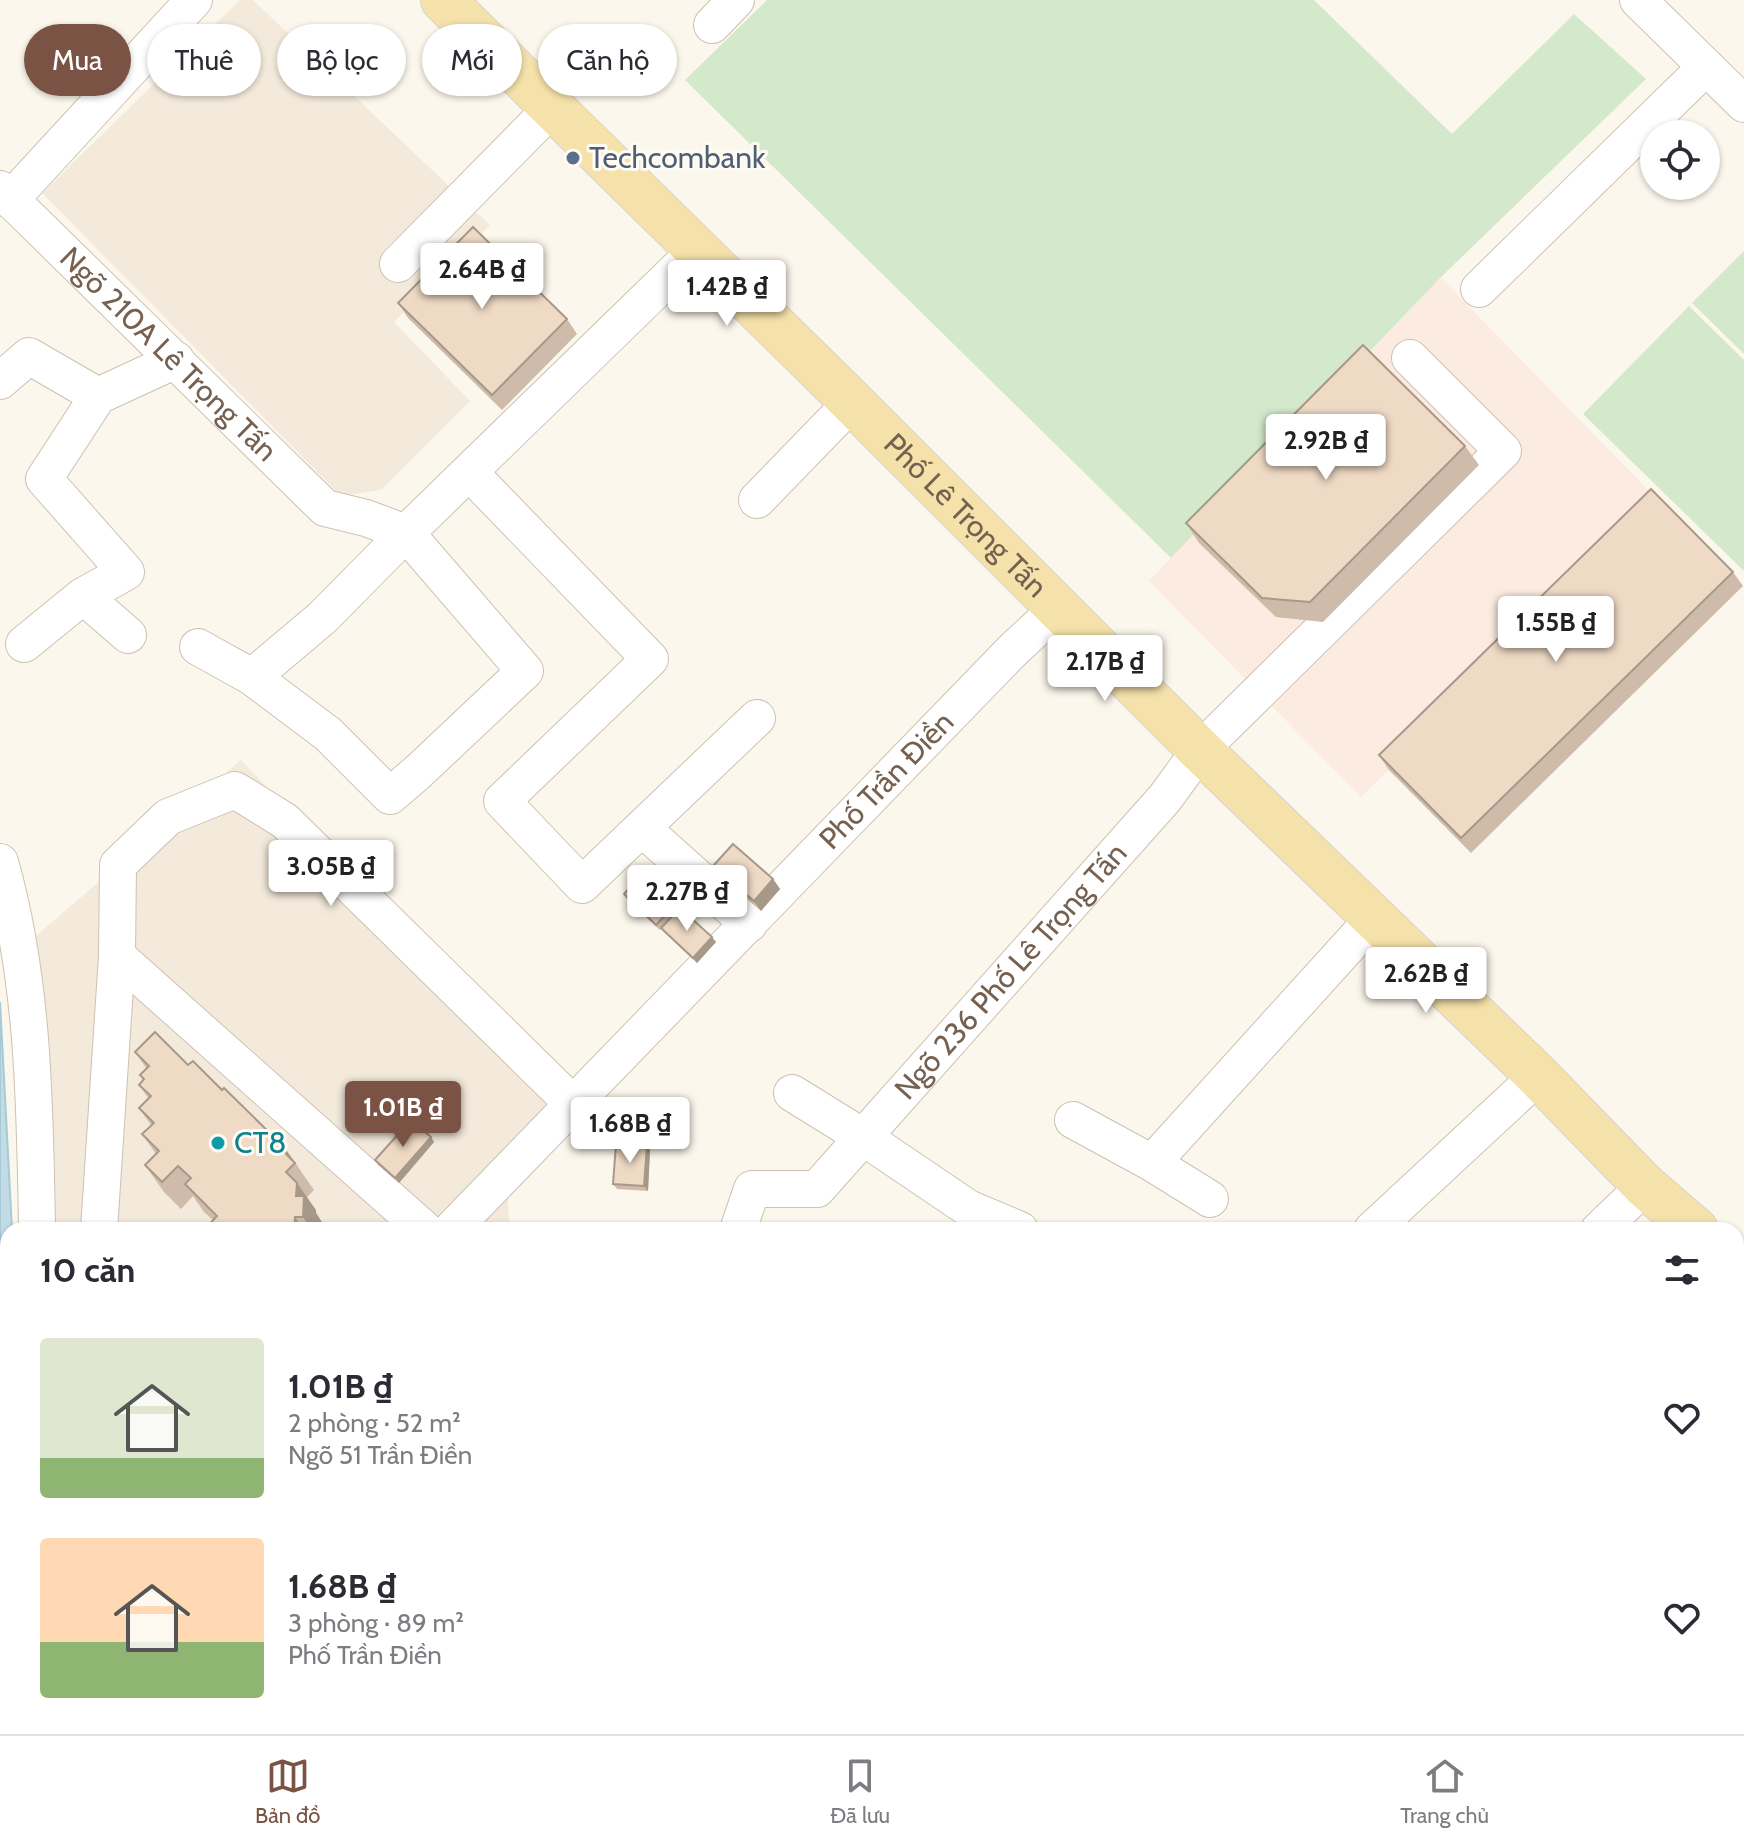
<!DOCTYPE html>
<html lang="vi">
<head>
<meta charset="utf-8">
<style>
  body { margin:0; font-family:Cabin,sans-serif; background:#f7f7f7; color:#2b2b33; height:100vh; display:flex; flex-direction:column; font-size:30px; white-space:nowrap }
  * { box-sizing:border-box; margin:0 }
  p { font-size:26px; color:#7c7c81 }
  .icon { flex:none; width:44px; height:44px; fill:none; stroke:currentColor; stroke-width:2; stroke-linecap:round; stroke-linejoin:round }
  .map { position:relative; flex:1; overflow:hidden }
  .panel { position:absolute; left:0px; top:1222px; width:1744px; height:512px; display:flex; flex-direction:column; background:#fff; border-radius:24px 24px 0 0; box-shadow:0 2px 6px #0004 }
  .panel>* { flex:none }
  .banner { position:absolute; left:24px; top:24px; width:800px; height:72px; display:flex; gap:16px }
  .tools { position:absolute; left:1640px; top:120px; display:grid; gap:16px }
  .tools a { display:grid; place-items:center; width:80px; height:80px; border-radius:50%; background:#fff; box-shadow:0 2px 6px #0004; font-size:40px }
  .price { position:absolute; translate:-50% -68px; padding:0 18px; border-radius:8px; background:#fff; color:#222; font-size:26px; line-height:52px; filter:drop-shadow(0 2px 4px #0008) }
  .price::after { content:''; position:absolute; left:50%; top:48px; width:24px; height:18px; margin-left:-12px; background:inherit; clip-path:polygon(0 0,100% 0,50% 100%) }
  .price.active { background:#7b5345; color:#fff }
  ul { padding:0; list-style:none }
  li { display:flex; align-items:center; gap:24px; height:200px; padding:0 40px }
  li span { display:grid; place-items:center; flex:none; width:224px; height:160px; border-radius:8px; color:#555 }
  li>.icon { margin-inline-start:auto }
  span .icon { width:96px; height:96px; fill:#fffc; stroke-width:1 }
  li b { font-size:34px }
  h2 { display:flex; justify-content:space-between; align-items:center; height:96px; padding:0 40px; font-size:34px }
  .chip { padding:0 28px; border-radius:36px; background:#fff; box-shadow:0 2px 6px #0004; font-size:28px; line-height:72px }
  .chip.active { background:#7b5345; color:#fff }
  .dock { display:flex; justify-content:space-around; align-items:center; height:112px; border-top:2px solid #e1e1e2; background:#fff; font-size:22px; color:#7c7c81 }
  .dock a { display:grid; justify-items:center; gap:4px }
  .dock .active { color:#7b5345 }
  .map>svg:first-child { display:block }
</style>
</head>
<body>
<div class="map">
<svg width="1744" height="1734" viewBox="0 0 1744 1734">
  <rect width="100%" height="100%" fill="#fcf7ec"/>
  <path fill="#f3eadb" d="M240,0H253L490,225L394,322L470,401L381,490L341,496L42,193Z
    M241,760L562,1095L504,1152L510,1230H27L23,947Z
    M25,1726H1202L1207,1734H24Z"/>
  <path fill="#fbebe1" d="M1440,277L1662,504L1361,797L1149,581Z"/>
  <path fill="#f9e0e0" d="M220,1726H594L587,1734H219Z"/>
  <path fill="#d4e9cb" d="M767,0H1314L1452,134L1574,14L1646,79L1440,278L1171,558L685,80Z
    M1744,251V354L1692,303Z
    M1689,306L1744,360V571L1583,414Z"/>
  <path fill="#c1dce5" stroke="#a8cad6" stroke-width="2" d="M0,1002L12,1230H8V1530L0,1561Z"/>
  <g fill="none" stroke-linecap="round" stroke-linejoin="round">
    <defs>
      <g id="minor">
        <path d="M1638,0L1744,104"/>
        <path d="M712,25L736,0"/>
        <path id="s1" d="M0,189L325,508L366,518L406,533L525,671L419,771L390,796L328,734L252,677L198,647"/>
        <path d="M10,200L194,0"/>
        <path d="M398,264L552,108"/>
        <path d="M1479,289L1706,67"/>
        <path d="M0,381L29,356L98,396"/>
        <path d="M469,472L650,659L502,801L582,885L757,718"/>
        <path d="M757,500L852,402"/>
        <path d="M128,635L83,596L126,572L44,479L98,396L176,360"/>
        <path d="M24,644L83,596"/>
        <path d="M252,677L322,618L406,533L696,251"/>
        <path d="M642,828L749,924"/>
        <path d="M0,862C34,982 35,1107 37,1230"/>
        <path d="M117,956L425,1230"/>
        <path d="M792,1093L863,1137L968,1208L1020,1230"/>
        <path d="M1073,1120L1152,1163L1210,1199"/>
        <path d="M1152,1163L1374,918"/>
        <path d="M99,1230L117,956L118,865L168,817L235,790L285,821L574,1105"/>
        <path id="s2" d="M451,1230L1012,651L1057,609"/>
        <path id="s3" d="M738,1230L752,1189H817L1165,798L1200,750L1503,451L1410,358"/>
        <path d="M1372,1230L1538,1076"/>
        <path d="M1599,1230L1645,1186"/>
        <path d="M1736,1423L1744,1414"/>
        <path d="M0,1621L8,1620"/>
        <path d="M1192,1726L1196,1734"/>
        <path d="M1561,1726L1569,1734"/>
        <path d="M68,1734V1726"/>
        <path d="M660,1734L666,1726"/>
        <path d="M946,1734L952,1726"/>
      </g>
      <g id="major">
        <path id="s4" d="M443,0L852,402L1200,750L1538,1076L1645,1186L1696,1230"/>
        <path d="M1736,1267L1744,1274"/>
      </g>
    </defs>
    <use href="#minor" stroke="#cec1b2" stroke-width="38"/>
    <use href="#major" stroke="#d9d3ce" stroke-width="46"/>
    <use href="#minor" stroke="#fff" stroke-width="36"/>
    <use href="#major" stroke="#f5e1aa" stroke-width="44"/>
  </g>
  <path fill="#cebba9" d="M398,303L567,319L577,334L502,410L408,318Z
    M1465,446L1479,465L1323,622L1276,617L1199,543L1186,523Z
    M1733,572L1743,586L1471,853L1389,770L1379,755Z
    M713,866L773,879L780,889L761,911L720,876Z
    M624,894L675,904L679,909L716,942L697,963L665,933L661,928L667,922L660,930L627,899Z
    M135,1052L188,1065L222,1090L284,1147L314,1190L307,1197L323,1224V1230H204L213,1220L204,1212L193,1196L181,1209L164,1192L145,1165L156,1154L142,1134L151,1125L139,1108L149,1099L139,1085L144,1080L140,1075L147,1069Z
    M431,1137L434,1142L399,1183L378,1165L375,1160Z
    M650,1150L648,1191L617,1189L613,1184Z
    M350,1726H478L484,1734H358Z
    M738,1726H783L794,1734H748Z
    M784,1726H810L804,1734H795Z
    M829,1726H874L884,1734H817Z"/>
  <path fill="#a7998a" d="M773,879L780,889L761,911L754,901Z
    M712,937L716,942L697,963L693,958Z
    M431,1137L434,1142L399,1183L395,1178Z
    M647,1145L650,1150L648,1191L644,1186Z
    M284,1147L303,1174L295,1163L281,1149Z
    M297,1183L316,1210V1213L323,1224V1230H312L303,1217L296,1196Z
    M295,1217L304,1230H295Z
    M212,1726H220L219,1734H211Z
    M796,1726H810L804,1734H798L794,1729Z
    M925,1726H932L926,1734H924L922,1730Z"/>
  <path fill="#efdac5" stroke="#a7998a" stroke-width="2" d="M473,227L567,319L492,395L398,303Z
    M1363,345L1465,446L1310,602L1262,598L1186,523Z
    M1651,489L1733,572L1461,838L1379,755Z
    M733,844L773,879L754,901L713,866Z
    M643,873L675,904L656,925L624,894Z
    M680,908L712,937L693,958L661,928Z
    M155,1032L188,1065L193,1061L222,1090L224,1088L284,1147L281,1149L295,1163L286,1172L297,1183L296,1196H304L303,1217H295L294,1230H204L217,1216L185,1184L191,1178L178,1166L162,1182L145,1165L159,1151L142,1134L154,1123L139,1108L151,1096L139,1085L144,1079L140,1075L149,1066L135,1052Z
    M411,1120L431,1137L395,1178L375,1160Z
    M616,1144L647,1145L644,1186L613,1184Z
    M133,1726H212L211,1734H132Z
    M359,1726H447L439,1734H367Z
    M680,1726H695L705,1734H674Z
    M699,1726H738L748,1734H710Z
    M744,1726H783L793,1734H754Z
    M824,1726H828L839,1734H817Z
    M832,1726H874L884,1734H843Z
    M878,1726H909L919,1733L889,1734Z
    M916,1726H925L922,1730Z"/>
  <circle fill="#5c6f8a" stroke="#fefbf3" stroke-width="3" cx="573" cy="158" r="8"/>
  <circle fill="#0f9aa8" stroke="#fefbf3" stroke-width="3" cx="218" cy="1143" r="8"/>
  <g text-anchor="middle" stroke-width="6" stroke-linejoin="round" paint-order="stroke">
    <g font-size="30" fill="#4e5e75" stroke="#fefbf3" text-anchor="start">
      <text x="589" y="168">Techcombank</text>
    </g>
    <g font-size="30" fill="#766150" stroke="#fefbf3">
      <text dy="10" stroke="none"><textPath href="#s1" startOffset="236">Ngõ 210A Lê Trọng Tấn</textPath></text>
      <text dy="10" stroke="none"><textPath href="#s4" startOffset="734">Phố Lê Trọng Tấn</textPath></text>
      <text dy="10" stroke="none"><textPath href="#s2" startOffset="626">Phố Trần Điền</textPath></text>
      <text dy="10" stroke="none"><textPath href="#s3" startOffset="400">Ngõ 236 Phố Lê Trọng Tấn</textPath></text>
    </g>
    <g font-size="30" fill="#0d838f" stroke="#fefbf3" text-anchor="start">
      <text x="234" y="1153">CT8</text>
    </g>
  </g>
</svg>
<div class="tools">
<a><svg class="icon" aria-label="locate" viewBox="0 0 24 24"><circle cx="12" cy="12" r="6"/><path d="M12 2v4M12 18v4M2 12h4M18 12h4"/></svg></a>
</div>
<b class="price" style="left:482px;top:311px">2.64B ₫</b>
<b class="price" style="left:727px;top:328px">1.42B ₫</b>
<b class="price" style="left:1326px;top:482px">2.92B ₫</b>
<b class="price" style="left:1556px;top:664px">1.55B ₫</b>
<b class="price" style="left:1105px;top:703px">2.17B ₫</b>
<b class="price" style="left:331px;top:908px">3.05B ₫</b>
<b class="price" style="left:687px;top:933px">2.27B ₫</b>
<b class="price" style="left:1426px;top:1015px">2.62B ₫</b>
<b class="price active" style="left:403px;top:1149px">1.01B ₫</b>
<b class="price" style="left:630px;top:1165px">1.68B ₫</b>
<div class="banner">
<a class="chip active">Mua</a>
<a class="chip">Thuê</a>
<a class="chip">Bộ lọc</a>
<a class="chip">Mới</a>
<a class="chip">Căn hộ</a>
</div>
<section class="panel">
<h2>10 căn<svg class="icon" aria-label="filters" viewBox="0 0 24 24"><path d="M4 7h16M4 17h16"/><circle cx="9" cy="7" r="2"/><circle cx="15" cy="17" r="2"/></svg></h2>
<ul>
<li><span style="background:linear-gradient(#dfe7d0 75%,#8fb573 0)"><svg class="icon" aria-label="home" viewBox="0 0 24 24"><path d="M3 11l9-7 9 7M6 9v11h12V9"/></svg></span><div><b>1.01B ₫</b><p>2 phòng · 52 m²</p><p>Ngõ 51 Trần Điền</p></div><svg class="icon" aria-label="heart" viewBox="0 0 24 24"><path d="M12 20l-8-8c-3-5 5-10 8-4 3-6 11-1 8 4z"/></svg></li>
<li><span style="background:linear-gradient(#ffd9b3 65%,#8fb573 0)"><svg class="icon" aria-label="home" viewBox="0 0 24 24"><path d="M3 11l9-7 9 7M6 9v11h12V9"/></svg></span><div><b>1.68B ₫</b><p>3 phòng · 89 m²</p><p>Phố Trần Điền</p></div><svg class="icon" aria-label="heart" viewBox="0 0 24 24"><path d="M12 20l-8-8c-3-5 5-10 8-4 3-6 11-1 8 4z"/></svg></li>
</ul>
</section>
</div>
<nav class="dock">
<a class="active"><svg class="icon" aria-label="map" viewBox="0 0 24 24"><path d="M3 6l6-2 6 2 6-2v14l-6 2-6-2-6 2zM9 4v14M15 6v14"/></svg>Bản đồ</a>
<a><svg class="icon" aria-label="saved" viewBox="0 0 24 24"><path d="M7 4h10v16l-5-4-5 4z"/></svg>Đã lưu</a>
<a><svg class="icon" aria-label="home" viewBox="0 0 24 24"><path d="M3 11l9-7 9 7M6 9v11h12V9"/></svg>Trang chủ</a>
</nav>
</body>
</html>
